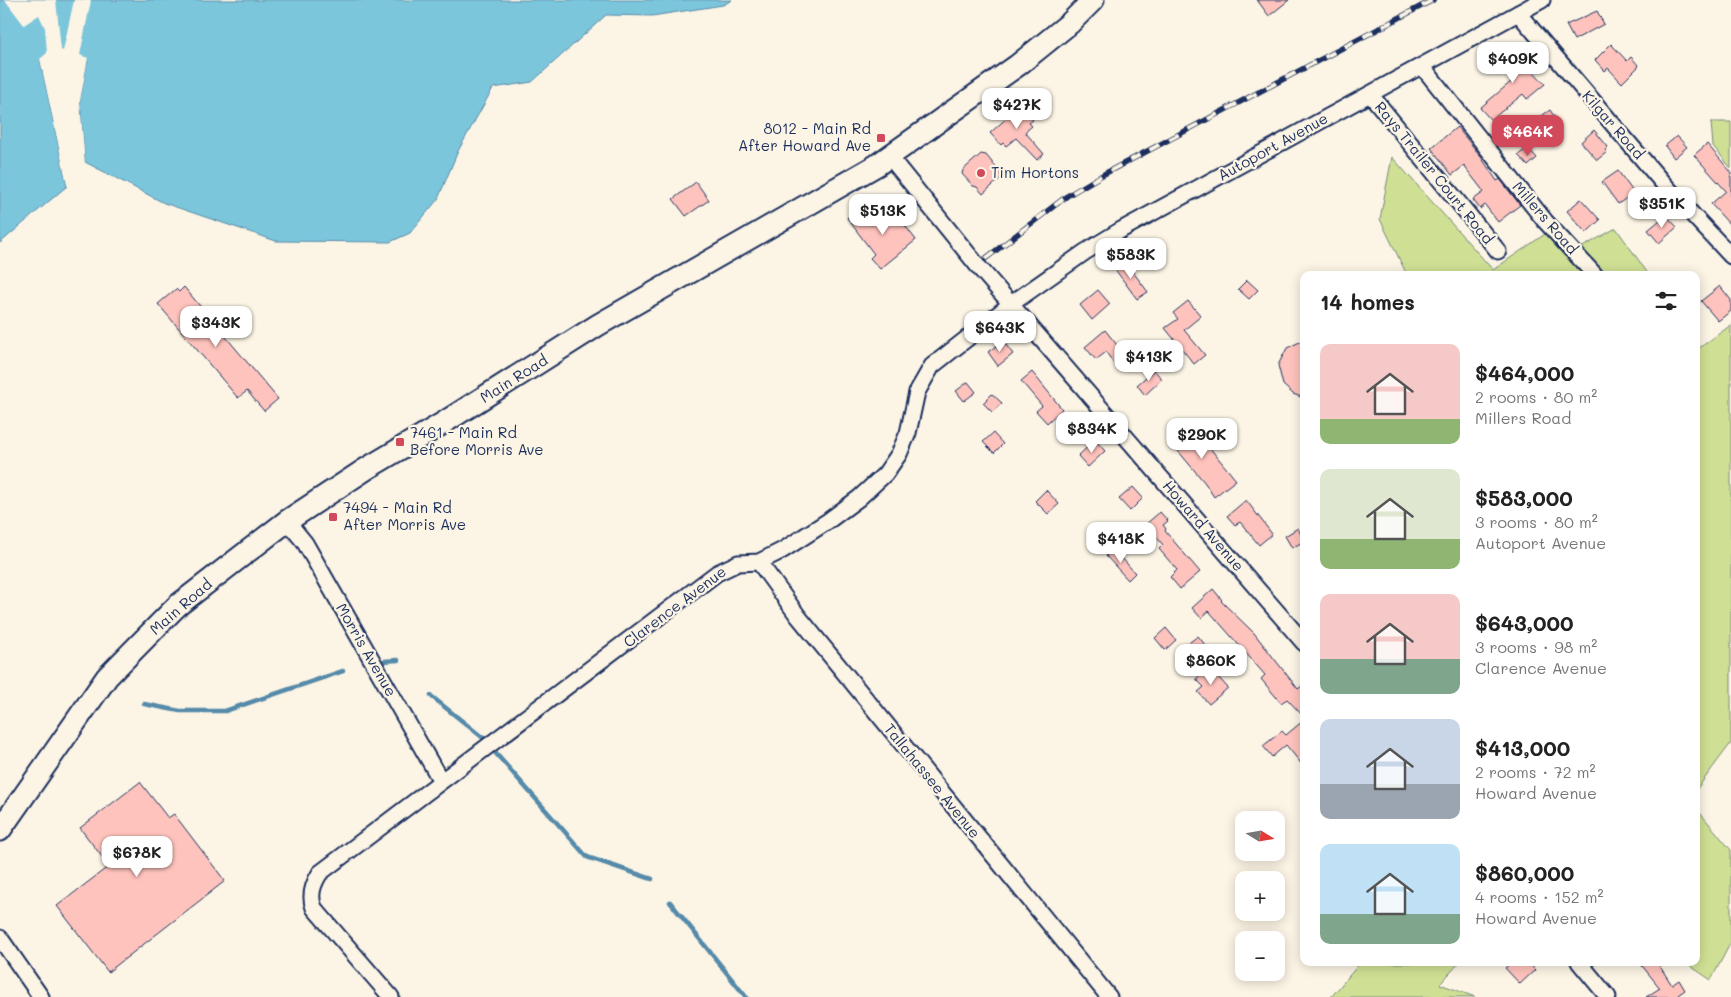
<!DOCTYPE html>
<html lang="en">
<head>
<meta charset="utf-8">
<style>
  body { margin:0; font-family:Mali,sans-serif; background:#f2f2f2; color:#222; height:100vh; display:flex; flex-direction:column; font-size:19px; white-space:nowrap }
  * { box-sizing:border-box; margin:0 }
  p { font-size:16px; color:#767676 }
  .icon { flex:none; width:28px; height:28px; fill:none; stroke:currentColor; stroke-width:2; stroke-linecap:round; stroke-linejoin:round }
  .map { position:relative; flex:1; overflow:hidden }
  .details { position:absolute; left:1300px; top:271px; width:400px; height:695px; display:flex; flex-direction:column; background:#fff; border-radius:10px; box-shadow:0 2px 12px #0003 }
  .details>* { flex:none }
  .needle { width:32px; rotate:101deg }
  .buttons { position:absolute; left:1235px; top:811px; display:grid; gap:10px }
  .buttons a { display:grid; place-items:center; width:50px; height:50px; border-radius:10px; background:#fff; box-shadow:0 2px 12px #0003; font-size:25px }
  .price { position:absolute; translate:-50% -42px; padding:0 11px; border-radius:10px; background:#fff; color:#222; font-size:16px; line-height:32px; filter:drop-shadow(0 1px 2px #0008) }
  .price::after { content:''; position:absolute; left:50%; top:30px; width:15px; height:11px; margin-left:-8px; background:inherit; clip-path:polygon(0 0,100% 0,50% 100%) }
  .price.current { background:#d1495b; color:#fff }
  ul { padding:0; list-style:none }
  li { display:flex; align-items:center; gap:15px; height:125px; padding:0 20px }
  li span { display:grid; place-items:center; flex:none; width:140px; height:100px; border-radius:10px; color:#555 }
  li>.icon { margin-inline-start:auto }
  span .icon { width:60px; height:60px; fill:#fffc; stroke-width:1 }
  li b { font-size:21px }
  h2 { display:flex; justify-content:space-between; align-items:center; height:60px; padding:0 20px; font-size:21px }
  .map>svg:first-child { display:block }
</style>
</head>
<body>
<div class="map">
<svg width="1731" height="997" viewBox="0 0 1731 997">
  <rect width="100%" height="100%" fill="#fcf5e5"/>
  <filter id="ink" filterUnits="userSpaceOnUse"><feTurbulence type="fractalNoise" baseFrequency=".02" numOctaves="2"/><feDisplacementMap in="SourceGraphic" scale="10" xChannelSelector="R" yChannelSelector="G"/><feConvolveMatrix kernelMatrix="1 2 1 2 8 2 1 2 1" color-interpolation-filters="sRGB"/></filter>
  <g filter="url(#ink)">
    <path fill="#cfe094" stroke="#758879" d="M1711,122H1731V168L1713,146Z
      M1392,157L1493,270L1545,234L1565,257L1616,228L1649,275H1407L1380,219Z
      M1731,325V743L1696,790V346L1698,349Z
      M1696,808L1731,850V942L1711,980L1686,963L1696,962Z
      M1360,963H1459L1440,984L1475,997H1331Z"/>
    <path fill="#7cc6dc" stroke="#558aaa" d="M0,0H732L723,5L652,16L606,15L532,82L493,88L458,151L438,199L410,233L390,242L276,241L164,203L85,162L80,101L88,59C71,54 56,46 40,60L67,186L0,243Z"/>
    <path fill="#fcf5e5" d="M5,0H56L61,50L63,51L74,0H91L80,55L88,58L80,101L85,165L83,162L78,101L86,60L60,53L48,56L43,60L69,186L68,189L40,59L47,53L45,28L39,15L24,25Z"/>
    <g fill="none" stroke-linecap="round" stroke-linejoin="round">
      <path stroke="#558aaa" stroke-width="4.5" d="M384,661L398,660
        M431,696L487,741
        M144,704L180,711H225L343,671
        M491,748L587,857L652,879
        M670,902L746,997"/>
    </g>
    <path fill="#ffc3bd" stroke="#1b2f5e" d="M1257,0H1289L1269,16Z
      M1597,11L1604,24L1574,40L1566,25Z
      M1611,44L1627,61L1631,57L1639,66L1622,83L1608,68L1605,71L1595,60Z
      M1509,45L1545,84L1527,99L1523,94L1491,120L1480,108L1512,81L1510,78L1514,75L1498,55Z
      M1017,101L1033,120L1029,123L1032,126L1025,132L1044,154L1037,160L1016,138L1006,146L1003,143L1001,145L990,133L1009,116L1005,112Z
      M1550,110L1558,122L1546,131L1537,119Z
      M1457,127L1479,154L1497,181L1500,179L1520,205L1498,222L1485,205L1480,209L1473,200L1484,192L1464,166L1452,175L1431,148Z
      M1594,130L1608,147L1605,150L1607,152L1597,160L1581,142Z
      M1677,136L1687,147L1674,158L1665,146Z
      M1707,144L1731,172V226L1711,204L1726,191L1694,155Z
      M1528,148L1537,158L1528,166L1518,155Z
      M981,154L986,155L1000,172L1001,178L983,194L977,187L973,186L962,174L963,170Z
      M1618,171L1634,193L1618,204L1602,182Z
      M696,182L709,200L686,216L673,199Z
      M1581,199L1600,220L1586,233L1567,211Z
      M891,207L916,240L880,269L870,258L874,254L847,218L859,209L871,225Z
      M1666,215L1677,227L1659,243L1648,230Z
      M1124,260L1148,292L1137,299L1114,268Z
      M1247,280L1258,290L1249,299L1238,289Z
      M1720,286L1731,300V311L1718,321L1701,301Z
      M184,287L278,399L264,411L247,391L238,398L158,304L176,289L179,292Z
      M1098,290L1110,304L1092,320L1080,305Z
      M1188,301L1201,316L1184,330L1205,355L1194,364L1165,328L1178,319L1173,313Z
      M1105,330L1121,350L1127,345L1135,357L1118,370L1106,352L1096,360L1085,347Z
      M1304,340V398L1293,394L1283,385L1278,365L1287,348Z
      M1003,341L1013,354L998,366L988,352Z
      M1154,370L1162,379L1145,395L1137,385Z
      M1032,372L1062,409L1047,423L1036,411L1042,406L1021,381Z
      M968,382L976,392L964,401L956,391Z
      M992,394L1002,403L992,412L983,403Z
      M1185,425L1187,429L1191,425L1236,480L1214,497L1205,483L1168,439Z
      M993,433L1003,444L994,453L983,442Z
      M1095,440L1105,451L1088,467L1078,456Z
      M1133,487L1143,498L1130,511L1119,499Z
      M1046,490L1059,504L1048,514L1035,501Z
      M1246,500L1272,534L1259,545L1240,522L1235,525L1227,516Z
      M1160,512L1168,521L1163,525L1166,529L1165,531L1200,572L1180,589L1170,577L1177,570L1159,549L1163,545L1146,524Z
      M1298,528L1304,541L1292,548L1285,536Z
      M1114,549L1135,573L1128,580L1106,556Z
      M1213,589L1222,600L1221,601L1254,633L1298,689L1304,684V717L1287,699L1281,703L1261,679L1265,675L1209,611L1201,618L1192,608Z
      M1166,628L1176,640L1165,650L1155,638Z
      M1198,636L1206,646L1194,655L1186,645Z
      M1209,667L1228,688L1209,704L1198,692L1204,687L1196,679Z
      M1304,720V767L1286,745L1272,757L1263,746L1282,731L1286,735Z
      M140,782L168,818L174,814L225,881L108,972L57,906L109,866L80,828Z
      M1512,962H1528L1535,970L1520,984L1505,968Z
      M1639,962H1657L1672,985L1679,980L1685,990L1678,995L1679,997H1646L1660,988Z"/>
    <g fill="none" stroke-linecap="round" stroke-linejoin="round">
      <defs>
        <path id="minor" d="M1518,13L1662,182L1731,256
          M1422,66L1545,221L1595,275
          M1370,94L1498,251
          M889,156L977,265L1304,643
          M287,521L305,543L441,781
          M759,562L798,616L1109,997
          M0,938L41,997
          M1579,962L1608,997
          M391,997L314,908C309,895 313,884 320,873L717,573L738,563L759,562L783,550L828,521L859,498L885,474L899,454L908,433L917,392L932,366L1011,304L1085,252L1121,230L1542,0"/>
        <path id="secondary" d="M0,830L107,677L177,606L287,521L366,469L440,425L598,325L877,165L1018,65L1070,23L1093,0"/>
      </defs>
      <use href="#minor" stroke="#1b2f5e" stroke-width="19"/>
      <use href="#secondary" stroke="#1b2f5e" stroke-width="25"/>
      <use href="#minor" stroke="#fcf5e5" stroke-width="15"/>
      <use href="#secondary" stroke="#fcf5e5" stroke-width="21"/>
      <defs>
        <path id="rail" d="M985,259L1067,196L1104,174L1433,0"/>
      </defs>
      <use href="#rail" stroke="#1b2f5e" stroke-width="5.5"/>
      <use href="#rail" stroke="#fcf5e5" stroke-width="4" stroke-dasharray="11" stroke-linecap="butt"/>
    </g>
  </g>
  <g fill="#d1495b" stroke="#fcf5e5" stroke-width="2">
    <rect x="876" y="133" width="10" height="10" rx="2.5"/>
    <circle cx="981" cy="173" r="5"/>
    <rect x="395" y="437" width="10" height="10" rx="2.5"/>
    <rect x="328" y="512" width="10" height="10" rx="2.5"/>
  </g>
  <g text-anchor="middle" stroke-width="4.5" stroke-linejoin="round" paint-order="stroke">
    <g font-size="15" fill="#1b2f5e" stroke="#fcf5e5">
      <text transform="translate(1613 125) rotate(49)" y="5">Kilgar Road</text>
      <text transform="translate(1273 147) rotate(-29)" y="5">Autoport Avenue</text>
      <text transform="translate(1434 173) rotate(51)" y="5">Rays Trailer Court Road</text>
      <text transform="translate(1545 218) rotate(49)" y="5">Millers Road</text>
      <text transform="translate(514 379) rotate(-32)" y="5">Main Road</text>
      <text transform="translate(1203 526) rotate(49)" y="5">Howard Avenue</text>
      <text transform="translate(181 607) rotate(-41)" y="5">Main Road</text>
      <text transform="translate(675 607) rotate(-37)" y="5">Clarence Avenue</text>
      <text transform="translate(366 650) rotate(60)" y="5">Morris Avenue</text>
      <text transform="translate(932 781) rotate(51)" y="5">Tallahassee Avenue</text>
    </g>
    <g font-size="15" fill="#1b2f5e" stroke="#fcf5e5" text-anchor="start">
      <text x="871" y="134" text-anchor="end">8012 - Main Rd<tspan x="871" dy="17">After Howard Ave</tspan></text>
      <text x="991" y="178">Tim Hortons</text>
      <text x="410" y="438">7461 - Main Rd<tspan x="410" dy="17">Before Morris Ave</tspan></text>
      <text x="343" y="513">7494 - Main Rd<tspan x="343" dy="17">After Morris Ave</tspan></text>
    </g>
  </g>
</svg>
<div class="buttons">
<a><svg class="needle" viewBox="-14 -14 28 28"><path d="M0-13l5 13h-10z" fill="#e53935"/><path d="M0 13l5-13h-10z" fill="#767676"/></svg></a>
<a>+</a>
<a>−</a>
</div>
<b class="price" style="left:1513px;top:84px">$409K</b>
<b class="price" style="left:1017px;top:130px">$427K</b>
<b class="price current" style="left:1528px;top:157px">$464K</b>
<b class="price" style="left:1662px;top:229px">$351K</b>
<b class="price" style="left:883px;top:236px">$513K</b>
<b class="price" style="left:1131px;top:280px">$583K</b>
<b class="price" style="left:216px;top:348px">$343K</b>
<b class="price" style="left:1000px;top:353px">$643K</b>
<b class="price" style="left:1149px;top:382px">$413K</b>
<b class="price" style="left:1092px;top:454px">$834K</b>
<b class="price" style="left:1202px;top:460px">$290K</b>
<b class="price" style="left:1121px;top:564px">$418K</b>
<b class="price" style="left:1211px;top:686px">$860K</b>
<b class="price" style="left:137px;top:878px">$678K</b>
<section class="details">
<h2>14 homes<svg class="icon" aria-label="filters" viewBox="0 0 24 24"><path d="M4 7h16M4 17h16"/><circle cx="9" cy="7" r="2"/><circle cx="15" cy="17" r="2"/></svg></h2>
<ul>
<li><span style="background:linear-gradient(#f6c9c9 75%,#8fb573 0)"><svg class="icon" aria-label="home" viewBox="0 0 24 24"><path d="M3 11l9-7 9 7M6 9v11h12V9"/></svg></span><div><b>$464,000</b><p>2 rooms · 80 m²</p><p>Millers Road</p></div></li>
<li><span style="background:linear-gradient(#dfe7d0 70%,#8fb573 0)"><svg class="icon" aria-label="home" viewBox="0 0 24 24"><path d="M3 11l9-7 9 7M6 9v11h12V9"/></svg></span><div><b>$583,000</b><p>3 rooms · 80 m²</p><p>Autoport Avenue</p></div></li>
<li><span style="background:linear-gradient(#f6c9c9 65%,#7fa58c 0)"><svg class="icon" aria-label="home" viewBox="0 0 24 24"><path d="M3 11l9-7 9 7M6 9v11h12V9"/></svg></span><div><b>$643,000</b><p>3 rooms · 98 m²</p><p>Clarence Avenue</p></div></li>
<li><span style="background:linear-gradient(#c9d6e8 65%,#9aa5b1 0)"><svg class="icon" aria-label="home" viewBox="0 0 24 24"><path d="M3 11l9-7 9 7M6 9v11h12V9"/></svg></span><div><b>$413,000</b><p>2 rooms · 72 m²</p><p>Howard Avenue</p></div></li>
<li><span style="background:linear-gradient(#bfe0f5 70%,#7fa58c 0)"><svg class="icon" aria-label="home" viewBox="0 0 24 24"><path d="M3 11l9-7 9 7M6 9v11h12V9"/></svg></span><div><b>$860,000</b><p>4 rooms · 152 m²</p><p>Howard Avenue</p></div></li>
</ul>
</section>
</div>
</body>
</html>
